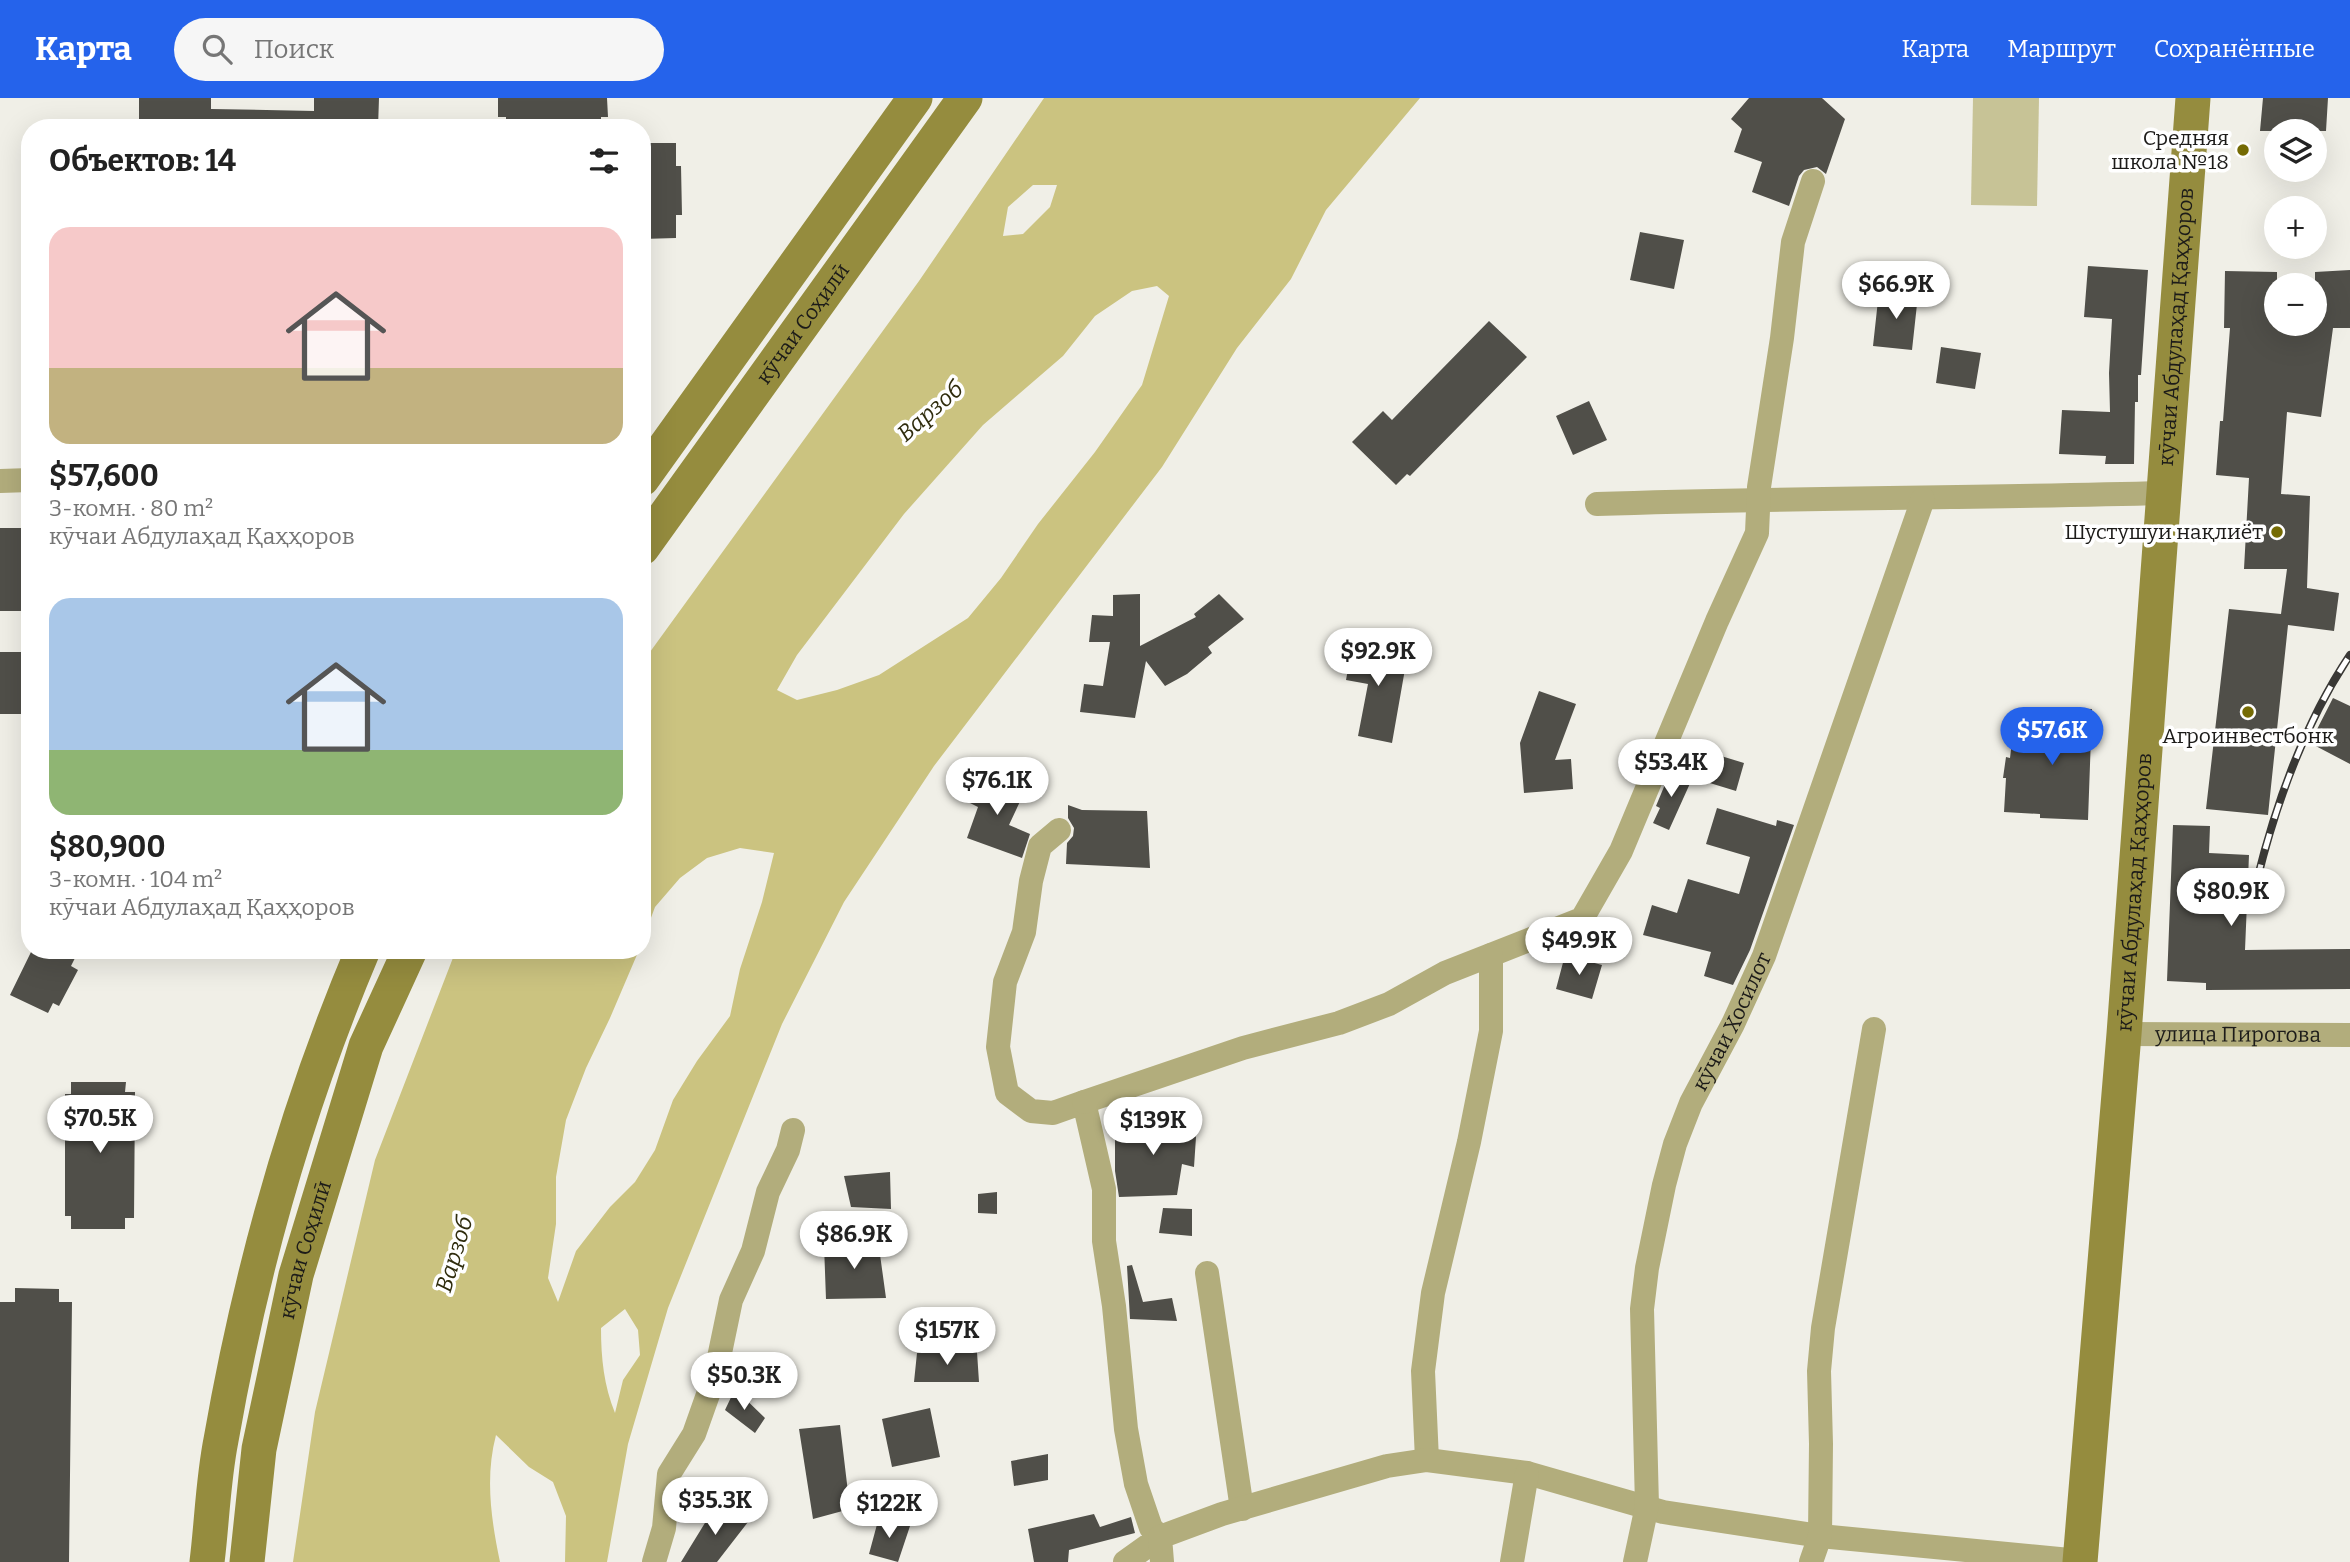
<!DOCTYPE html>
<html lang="ru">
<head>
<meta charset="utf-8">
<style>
  body { margin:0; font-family:Bitter,serif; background:#f6f6f6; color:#222; height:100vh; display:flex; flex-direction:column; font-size:26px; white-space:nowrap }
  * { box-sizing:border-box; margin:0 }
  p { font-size:23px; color:#767676 }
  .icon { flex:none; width:38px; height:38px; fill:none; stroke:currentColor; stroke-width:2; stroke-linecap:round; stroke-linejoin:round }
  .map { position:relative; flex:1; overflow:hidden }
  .drawer { position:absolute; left:21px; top:21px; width:630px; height:840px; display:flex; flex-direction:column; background:#fff; border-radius:28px; box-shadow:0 7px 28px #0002 }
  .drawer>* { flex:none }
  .tools { position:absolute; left:2264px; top:21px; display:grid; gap:14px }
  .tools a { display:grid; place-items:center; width:63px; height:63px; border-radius:50%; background:#fff; box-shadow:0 7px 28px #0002; font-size:35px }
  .price { position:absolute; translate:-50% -60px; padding:0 16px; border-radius:24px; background:#fff; color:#222; font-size:23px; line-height:46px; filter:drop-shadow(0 2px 4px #0008) }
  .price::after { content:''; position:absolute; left:50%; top:42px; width:21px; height:16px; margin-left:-10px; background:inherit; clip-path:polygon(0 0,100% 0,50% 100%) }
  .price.active { background:#2563eb; color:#fff }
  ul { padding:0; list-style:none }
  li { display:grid; align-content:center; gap:14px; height:371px; padding:0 28px }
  li span { display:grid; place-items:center; height:217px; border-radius:21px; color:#555 }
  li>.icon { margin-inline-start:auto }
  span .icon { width:126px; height:126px; fill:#fffc; stroke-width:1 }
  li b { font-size:30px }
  h2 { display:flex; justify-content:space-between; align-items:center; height:84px; padding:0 28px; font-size:30px }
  header { display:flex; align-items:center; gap:42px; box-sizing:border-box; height:98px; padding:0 35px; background:#2563eb; color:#fff }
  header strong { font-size:33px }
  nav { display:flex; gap:38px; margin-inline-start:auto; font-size:24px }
  .search { width:490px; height:63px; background:#f6f6f6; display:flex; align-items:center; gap:18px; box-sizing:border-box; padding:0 24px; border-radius:38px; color:#767676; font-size:26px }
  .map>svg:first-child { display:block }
</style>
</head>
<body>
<header>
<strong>Карта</strong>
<div class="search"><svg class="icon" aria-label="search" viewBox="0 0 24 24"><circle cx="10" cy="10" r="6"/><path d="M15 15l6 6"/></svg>Поиск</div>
<nav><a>Карта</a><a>Маршрут</a><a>Сохранённые</a></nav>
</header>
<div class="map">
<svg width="2350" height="1464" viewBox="0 0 2350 1464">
  <rect width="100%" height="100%" fill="#f0efe7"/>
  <path fill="#c7c396" d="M1973,0H2039L2037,108L1971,107Z"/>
  <path fill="#cbc380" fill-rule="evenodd" d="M1044,0H1420L1326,112L1291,181L1237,250L1162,369L934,668L844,804L782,926L668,1210L628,1346L607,1464H565L566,1418L553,1384L529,1369L496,1337C485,1379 491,1421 500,1464H293L315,1314L375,1062L456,852H639L610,920L586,970L566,1022L556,1079V1126L548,1180L558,1204L576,1153L610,1109L635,1084L655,1052L673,1002L697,963L730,918L740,871L762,804L774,755L740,750L707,760L680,780L655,809L642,844V565L919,183ZM1033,87H1057L1050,109L1023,136L1003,138L1008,109ZM1157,188L1169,198L1142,287L1095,354L1038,426L1001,480L968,520L879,577L837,592L797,602L777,592L797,557L904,416L983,327L1063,258L1095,218L1132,193ZM625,1211L638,1232L640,1257L623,1282L615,1315C604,1288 601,1260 601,1230Z"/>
  <path fill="#504f49" d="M139,0H211V11L314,13V0H379L378,30H139Z
    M498,0H607L608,19H601V30H506V19H498Z
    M1749,0H1822L1845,21L1826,76L1817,69L1804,72L1799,78L1789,108L1752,94L1762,64L1734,54L1742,31L1731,21Z
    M2263,0H2328L2326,33H2260Z
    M642,45H676V68H681L682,117H676V140L642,141Z
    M1640,134L1684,142L1674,191L1630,182Z
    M2088,168L2148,172L2141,277H2138V304H2135L2134,366H2105L2106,358L2059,356L2062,312L2110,314L2109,275L2112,221L2084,219Z
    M2350,172V230H2333L2321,319L2287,314L2281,396L2310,398L2307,490L2339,495L2334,533L2288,527L2268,717L2206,711L2229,511L2281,516L2287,471H2244L2249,380L2216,377L2220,323H2223L2230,230H2224L2225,173L2277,174V226H2315V174Z
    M1879,193L1918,197L1912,252L1873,248Z
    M1489,223L1527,259L1410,378L1407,376L1396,387L1352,344L1383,313L1392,322Z
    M1941,249L1981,255L1975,291L1936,285Z
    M1589,303L1607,342L1573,357L1556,318Z
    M0,430H30V513H0Z
    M1140,496V548L1196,519L1194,516L1219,496L1244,521L1208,549L1212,555L1187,576L1165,588L1146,563L1135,620L1080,614L1084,586L1103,588L1110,544H1089L1092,517L1113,518V497Z
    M1353,544L1408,554L1392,645L1358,638L1368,586L1346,582Z
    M0,554H30V616H0Z
    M1539,593L1576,606L1555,662L1571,661L1573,691L1524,695L1520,645Z
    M2333,600L2350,608V666L2310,645Z
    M2044,609L2092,611L2088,722L2040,720V716L2004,714L2006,680H2003L2006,659L2010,660L2013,635L2043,638Z
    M1708,654L1744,665L1736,693L1700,682Z
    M1671,672L1692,681L1669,732L1653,725L1660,710L1656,708Z
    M979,676L1023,697L1009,727L1030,736L1022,760L967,740L978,709L968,704Z
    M1068,707L1082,712L1147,713L1150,770L1066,766L1067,745L1073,738L1074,730L1068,720Z
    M1717,710L1776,728L1777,722L1794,727L1750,852L1733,887L1704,878L1711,854L1643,837L1652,807L1677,815L1688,781L1739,796L1750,759L1706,746Z
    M2173,727L2210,728L2209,755L2249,757L2245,852L2350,851V891L2206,892V885L2167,883Z
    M32,852H79L71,868L78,872L59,908L53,905L48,915L10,897Z
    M1565,857L1602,867L1592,901L1556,891Z
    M71,984H126L125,994H135L134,1120H125V1131H71V1118H65V996H71Z
    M1128,1024H1197L1194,1069L1182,1066L1177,1097L1119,1099L1115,1073V1030Z
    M890,1074L891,1111L851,1109L844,1078Z
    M997,1094V1116L978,1115V1096Z
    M1163,1110L1192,1111V1138L1159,1135Z
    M878,1142L886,1200L826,1201L824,1147Z
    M1132,1167L1143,1204L1172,1200L1177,1223L1130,1221L1127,1168Z
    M15,1190L59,1191V1204H72L69,1464H0V1204H15Z
    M977,1254L979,1284H914L917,1255Z
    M735,1291L765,1320L755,1335L725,1312Z
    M930,1310L940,1359L892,1369L882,1321Z
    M840,1327L850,1411L813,1421L799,1331Z
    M1048,1356V1382L1014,1388L1011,1363Z
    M716,1407L748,1424L717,1464H681Z
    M1094,1416L1100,1429L1131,1419L1135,1435L1069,1452L1068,1464H1034L1028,1431Z
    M879,1419L910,1428L898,1464L869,1456Z"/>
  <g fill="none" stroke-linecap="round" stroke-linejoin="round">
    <g stroke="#b2ad7c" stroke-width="24">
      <path d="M0,383L30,382"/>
      <path d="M1597,406C1786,400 1975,400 2164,395"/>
      <path d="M1059,732L1040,748L1031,783L1024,834L1005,884L998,949L1007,995L1031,1013L1053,1015L1084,1004L1104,1091V1143L1114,1208L1126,1331L1136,1386L1151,1430L1160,1439L1125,1464"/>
      <path id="s1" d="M2124,936L2350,937"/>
      <path d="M1084,1004L1243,950L1339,925L1389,906L1445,875L1582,821L1621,753L1717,523L1757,435L1759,389L1782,240L1793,144L1813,83"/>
      <path d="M1207,1175L1242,1411"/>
      <path d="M1427,1362L1423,1273L1433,1195L1469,1044L1491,933V857"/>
      <path d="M654,1464L664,1430L669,1376L694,1336L716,1274L731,1202L753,1153L768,1094L788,1052L793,1032"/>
      <path d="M1162,1464L1160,1439L1222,1416L1387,1368L1427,1362L1527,1375L1663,1414L1820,1438L2080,1463"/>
      <path d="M1512,1464L1527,1375"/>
      <path id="s2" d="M1635,1464L1647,1408L1642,1211L1647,1170L1664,1087L1675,1046L1691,1005L1733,926L1764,858L1923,401"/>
      <path d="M1811,1464L1820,1438L1821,1346L1819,1273L1823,1230L1874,931"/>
    </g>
    <g stroke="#958c3e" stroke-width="35">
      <path d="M642,381L915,0"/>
      <path id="s3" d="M642,450L965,0"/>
      <path d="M207,1464C212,1424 213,1382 221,1342C250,1176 297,1008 363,852"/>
      <path id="s4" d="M247,1464L259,1351L296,1177L366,948L410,852"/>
      <path id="s5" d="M2080,1464L2124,936L2193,0"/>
    </g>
    <defs>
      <path id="rail" d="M2257,782C2276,705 2306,623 2350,557"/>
    </defs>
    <use href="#rail" stroke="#393835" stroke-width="8"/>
    <use href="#rail" stroke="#fff" stroke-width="5" stroke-dasharray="16" stroke-linecap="butt"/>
  </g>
  <g fill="#756b04" stroke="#fff" stroke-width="2.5">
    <circle cx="2243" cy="52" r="7"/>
    <circle cx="2277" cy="434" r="7"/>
    <circle cx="2248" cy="614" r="7"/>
  </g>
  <g text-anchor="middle" stroke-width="7" stroke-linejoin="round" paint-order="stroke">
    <g font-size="21" fill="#1c1b19" stroke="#fff" text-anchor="end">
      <text x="2229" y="47">Средняя<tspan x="2229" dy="24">школа №18</tspan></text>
      <text x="2263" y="441">Шустушуи нақлиёт</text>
      <text x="2248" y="645" text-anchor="middle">Агроинвестбонк</text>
    </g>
    <g font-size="21" fill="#1c1b19" stroke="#fff">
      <text dy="7" stroke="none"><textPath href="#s3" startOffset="276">кӯчаи Соҳилӣ</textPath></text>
      <text dy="7" stroke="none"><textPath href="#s5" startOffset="1239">кӯчаи Абдулаҳад Қаҳҳоров</textPath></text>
      <text dy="7" stroke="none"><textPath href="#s5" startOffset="672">кӯчаи Абдулаҳад Қаҳҳоров</textPath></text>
      <text dy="7" stroke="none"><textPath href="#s2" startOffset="558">кӯчаи Хосилот</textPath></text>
      <text dy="7" stroke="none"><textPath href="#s1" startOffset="114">улица Пирогова</textPath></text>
      <text dy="7" stroke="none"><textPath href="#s4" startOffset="318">кӯчаи Соҳилӣ</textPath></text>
    </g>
    <g font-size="23" font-style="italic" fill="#2f2c0d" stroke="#fff">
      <text transform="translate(930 313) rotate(-41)" y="8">Варзоб</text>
      <text transform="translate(454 1156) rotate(-73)" y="8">Варзоб</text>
    </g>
  </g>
</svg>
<div class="tools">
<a><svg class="icon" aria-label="layers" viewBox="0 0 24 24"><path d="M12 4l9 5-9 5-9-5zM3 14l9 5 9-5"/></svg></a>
<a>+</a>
<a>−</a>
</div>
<b class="price" style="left:1896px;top:223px">$66.9K</b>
<b class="price" style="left:1378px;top:590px">$92.9K</b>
<b class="price active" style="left:2052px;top:669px">$57.6K</b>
<b class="price" style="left:1671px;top:701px">$53.4K</b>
<b class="price" style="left:997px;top:719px">$76.1K</b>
<b class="price" style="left:2231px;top:830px">$80.9K</b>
<b class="price" style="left:1579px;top:879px">$49.9K</b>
<b class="price" style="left:100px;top:1057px">$70.5K</b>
<b class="price" style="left:1153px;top:1059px">$139K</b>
<b class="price" style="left:854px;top:1173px">$86.9K</b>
<b class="price" style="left:947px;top:1269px">$157K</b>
<b class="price" style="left:744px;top:1314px">$50.3K</b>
<b class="price" style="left:715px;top:1439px">$35.3K</b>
<b class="price" style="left:889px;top:1442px">$122K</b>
<section class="drawer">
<h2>Объектов: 14<svg class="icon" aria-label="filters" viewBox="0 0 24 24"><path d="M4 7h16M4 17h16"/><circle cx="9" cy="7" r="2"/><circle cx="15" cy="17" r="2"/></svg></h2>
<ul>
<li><span style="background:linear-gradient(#f6c9c9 65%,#c2b280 0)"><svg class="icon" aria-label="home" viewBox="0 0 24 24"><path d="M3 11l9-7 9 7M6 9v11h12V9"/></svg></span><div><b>$57,600</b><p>3-комн. · 80 m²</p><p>кӯчаи Абдулаҳад Қаҳҳоров</p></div></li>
<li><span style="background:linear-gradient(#a9c7e8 70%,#8fb573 0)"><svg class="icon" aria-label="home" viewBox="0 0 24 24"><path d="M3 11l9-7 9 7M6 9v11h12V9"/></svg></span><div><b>$80,900</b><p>3-комн. · 104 m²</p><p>кӯчаи Абдулаҳад Қаҳҳоров</p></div></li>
</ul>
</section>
</div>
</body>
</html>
